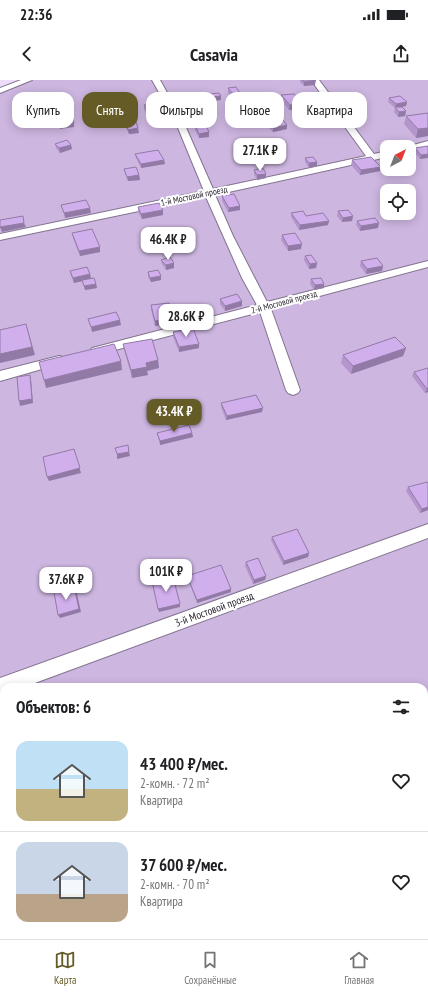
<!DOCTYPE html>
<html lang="ru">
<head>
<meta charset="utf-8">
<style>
  body { margin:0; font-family:"PT Sans Narrow",sans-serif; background:#f2f2f2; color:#202124; height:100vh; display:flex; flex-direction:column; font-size:15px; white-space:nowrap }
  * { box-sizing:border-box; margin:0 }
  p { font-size:13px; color:#757577 }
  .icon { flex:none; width:22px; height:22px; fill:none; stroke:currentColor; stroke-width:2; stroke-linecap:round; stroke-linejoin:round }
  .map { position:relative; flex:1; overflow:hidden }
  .sheet { position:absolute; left:0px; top:603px; width:428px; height:256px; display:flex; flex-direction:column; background:#fff; border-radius:12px 12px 0 0; box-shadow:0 2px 10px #0003 }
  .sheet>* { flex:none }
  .hud { position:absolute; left:12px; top:12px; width:404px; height:36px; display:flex; gap:8px }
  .needle { width:26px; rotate:42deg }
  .fabs { position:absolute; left:380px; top:60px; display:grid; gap:8px }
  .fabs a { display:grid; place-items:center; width:36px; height:36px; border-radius:8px; background:#fff; box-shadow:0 2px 10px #0003; font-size:20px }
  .price { position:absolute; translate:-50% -34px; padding:0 9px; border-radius:8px; background:#fff; color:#222; font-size:13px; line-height:26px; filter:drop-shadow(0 1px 2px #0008) }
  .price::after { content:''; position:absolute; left:50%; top:24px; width:12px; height:9px; margin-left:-6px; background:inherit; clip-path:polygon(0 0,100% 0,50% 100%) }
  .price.selected { background:#645b27; color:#fff }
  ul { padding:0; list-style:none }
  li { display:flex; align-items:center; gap:12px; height:100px; padding:0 16px }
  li+li { border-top:1px solid #e0e0e0 }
  li span { display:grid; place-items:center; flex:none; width:112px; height:80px; border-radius:12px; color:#555 }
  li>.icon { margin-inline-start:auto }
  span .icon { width:48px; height:48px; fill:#fffc; stroke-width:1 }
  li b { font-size:17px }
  h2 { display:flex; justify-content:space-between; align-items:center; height:48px; padding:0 16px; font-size:17px }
  .pill { padding:0 14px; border-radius:12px; background:#fff; box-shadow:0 2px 10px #0003; font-size:14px; line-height:36px }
  .pill.selected { background:#645b27; color:#fff }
  .status { display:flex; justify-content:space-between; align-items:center; height:28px; padding:0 20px; background:#fff; direction:ltr }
  .status svg { height:11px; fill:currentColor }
  header { display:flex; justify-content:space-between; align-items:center; height:52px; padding:0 16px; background:#fff; font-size:18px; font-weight:700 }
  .dock { display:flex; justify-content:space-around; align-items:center; height:56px; border-top:1px solid #e0e0e0; background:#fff; font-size:11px; color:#757577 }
  .dock a { display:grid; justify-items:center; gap:2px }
  .dock .selected { color:#645b27 }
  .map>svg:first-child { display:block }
</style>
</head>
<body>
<div class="status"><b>22:36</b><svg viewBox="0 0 49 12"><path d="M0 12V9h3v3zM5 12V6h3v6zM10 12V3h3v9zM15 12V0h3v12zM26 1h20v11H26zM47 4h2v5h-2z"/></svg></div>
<header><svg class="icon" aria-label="back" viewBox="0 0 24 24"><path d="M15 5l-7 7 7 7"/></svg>Casavia<svg class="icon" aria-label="share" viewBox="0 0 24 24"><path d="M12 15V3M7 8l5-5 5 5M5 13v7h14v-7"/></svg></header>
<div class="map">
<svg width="428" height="859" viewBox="0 0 428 859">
  <rect width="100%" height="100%" fill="#eddcfb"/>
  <path fill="#cdb6e0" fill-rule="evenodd" d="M33,0H428V859H0V13ZM387,67H409V89H387ZM387,111H409V133H387ZM4,607H424V855H4Z"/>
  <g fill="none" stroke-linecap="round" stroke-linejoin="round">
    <defs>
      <path id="service" d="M21,0H32L0,13V8Z
        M152,0H160L184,43L213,109L366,76L311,0H319L374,74L387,71V77L215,115L233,156L267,222L428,181V187L271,229L300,310L298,313L293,315L288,313L286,310L260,232L96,275L92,274L90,271L92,268L96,267L257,225L242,198L206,117L0,160V154L204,111L176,43Z
        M428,61V67L409,72V67H406Z
        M59,276L63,277L65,280L63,283L0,301V291Z
        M428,444V458L24,607H4V614L0,616V598Z"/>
    </defs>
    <use href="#service" stroke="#82738f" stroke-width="2"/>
    <use href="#service" fill="#fff" fill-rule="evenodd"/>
  </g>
  <path fill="#b496cc" d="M300,0H315V5L304,6L300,2Z
    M228,8L240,13V17L232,18L228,13Z
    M210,14L221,16V20L211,21L210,18Z
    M281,15L303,24L302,28L289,30L281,20Z
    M389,18L407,22L406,26L402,27L406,31L405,36L398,37L394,32L395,28L388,22Z
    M144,25L162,29V33L147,35L144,29Z
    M343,26L364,36L351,38L343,30Z
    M323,31L341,35L340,39L327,41L322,35Z
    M428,33V56L416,58L404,44L406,36Z
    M126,43L139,53L129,54L126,48Z
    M268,43L287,45V49L273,52L268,47Z
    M195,45L209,52V57L199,58L195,50Z
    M55,64L71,65L72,69L60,73L56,68Z
    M428,66L420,79L414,72L415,68Z
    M135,74L164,80L165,84L141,88L136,78Z
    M305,78L317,82V86L309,88L305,82Z
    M352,80L380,91L360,95L351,85Z
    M124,89L139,95L140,100L128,101L125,93Z
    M254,90L266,98L257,100L254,94Z
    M222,116L240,126V130L228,132L222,121Z
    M138,127L163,135L142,139L138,132Z
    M338,131L353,136L352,141L342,142L337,136Z
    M291,133L329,141L328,145L299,150L291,137Z
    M357,141L378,148L360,151L356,145Z
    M72,153L100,172L80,176L73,158Z
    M282,155L301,169L288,171L281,160Z
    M169,156L193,165V170L175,173L169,161Z
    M305,176L317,183L316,188L309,189L304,180Z
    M161,180L174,183V188L166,190L162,184Z
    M361,181L383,186L382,191L366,194L360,186Z
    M70,191L90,194L91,198L96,204L97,208L85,210L83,201L74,203L71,196Z
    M148,192L161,196V200L151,202L148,197Z
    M311,199L324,204V208L314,210L310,204Z
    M220,219L242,226L225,231L220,224Z
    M151,225L173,238V243L155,246L151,230Z
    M173,252L199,268L179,272L173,257Z
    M123,264L158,280L159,288L147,291L148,295L132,298L125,273Z
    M406,268L403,276L351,294L341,283L343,275Z
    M428,288V312L425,313L412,296L414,292Z
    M221,323L262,332L226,340L221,327Z
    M157,353H192L193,357L160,365Z
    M408,407L428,430L420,433L406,411Z
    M272,457L309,473L308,477L283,485L271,460Z
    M246,482L266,496L265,500L253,504L245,486Z
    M187,496L231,509V512L197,523L188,499Z"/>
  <path fill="#927aa6" d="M316,0L315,5L304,6V2Z
    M232,13H240V17L232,18Z
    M221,16V20L211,21V17Z
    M407,22L406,26L395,28L396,24Z
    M303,24L302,28L289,30L290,25Z
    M69,29L70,34H65L64,30Z
    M162,29V33L147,35V31Z
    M406,31L405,36L398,37L399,32Z
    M365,32L364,36L351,38V34Z
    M116,34V39L95,41L94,37Z
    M341,35L340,39L327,41L328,37Z
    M36,39L37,44L26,45L25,41Z
    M74,43V47L60,49L59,45Z
    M287,45V49L273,52V48Z
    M138,48L139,53L129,54L128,50Z
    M428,48V56L416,58L418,49Z
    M209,52V57L199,58V54Z
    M71,65L72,69L60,73L59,68Z
    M428,74V78L420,79L421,75Z
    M164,80L165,84L141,88V84Z
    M317,82V86L309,88V83Z
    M381,87L380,91L360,95L361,90Z
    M266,94V98L257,100V95Z
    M139,95L140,100L128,101L127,97Z
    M240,126V130L228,132L229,128Z
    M413,126L412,130L409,131V127Z
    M90,128L91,133L65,138L64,133Z
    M163,130V135L142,139L141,134Z
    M353,136L352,141L342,142L343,138Z
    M329,141L328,145L299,150L300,145Z
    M24,143L26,147L2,152L0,147Z
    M379,143L378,148L360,151L361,146Z
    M302,164L301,169L288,171V166Z
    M193,165V170L175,173V169Z
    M100,167V172L80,176L79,171Z
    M174,183V188L166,190V185Z
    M317,183L316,188L309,189L310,184Z
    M383,186L382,191L366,194L367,189Z
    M90,194L91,199L74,203L73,198Z
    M161,196V200L151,202L150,198Z
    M96,204L97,208L85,210L84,206Z
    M324,204V208L314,210L315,205Z
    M242,221V226L225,231V226Z
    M173,238V243L155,246V241Z
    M120,240L121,245L92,252L91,247Z
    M26,244L35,275L0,283V274Z
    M199,264V268L179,272V267Z
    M406,268L403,276L351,294L353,286Z
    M158,280L159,288L147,291L148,295L132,298L131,290L146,283Z
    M121,281L122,290L46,308L44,300Z
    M30,295L31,300L33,323L20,326L19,321Z
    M428,308V312L425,313L427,309Z
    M263,328L262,332L226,340L227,336Z
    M192,353L193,357L160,365V361Z
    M74,369L81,393L49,401L47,397Z
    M129,372L130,376L117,379V374Z
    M428,427V430L420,433L422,429Z
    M309,473L308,477L283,485L284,481Z
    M266,496L265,500L253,504L254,500Z
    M74,506L76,509L81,532L60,538L58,535Z
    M231,509V512L197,523V520Z
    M180,524V527L159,532L158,529Z"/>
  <path fill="#d1afed" stroke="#927aa6" d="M303,0H316L304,2Z
    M236,7L240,13H232L228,8Z
    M219,13L221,16L211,17L210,14Z
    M294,14L303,24L290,25L281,15Z
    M400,16L407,22L396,24L389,18Z
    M159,23L162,29L147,31L144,25Z
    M357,24L365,32L351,34L343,26Z
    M68,26L69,29L64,30L65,34L71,33L74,43L59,45L54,27Z
    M395,27H402L406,31L399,32Z
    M113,29L116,34L94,37L92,31Z
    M336,29L341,35L328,37L323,31Z
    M428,33V48L418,49L406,36Z
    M35,35L36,39L25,41L24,36Z
    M283,40L287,45L273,48L268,43Z
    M136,42L138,48L128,50L126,43Z
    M205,44L209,52L199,54L195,45Z
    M67,60L71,65L59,68L55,64Z
    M428,66V74L421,75L415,68Z
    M158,70L164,80L141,84L135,74Z
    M313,77L317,82L309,83L305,78Z
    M371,77L381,87L361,90L352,80Z
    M136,87L139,95L127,97L124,89Z
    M263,88L266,94L257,95L254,90Z
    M234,114L240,126L229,128L222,116Z
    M86,120L90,128L64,133L61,125Z
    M409,121L413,126L409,127Z
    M159,123L163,130L141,134L138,127Z
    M348,130L353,136L343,138L338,131Z
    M303,131L306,136L323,133L329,141L300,145L291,133Z
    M23,136L24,143L0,147V140Z
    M375,138L379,143L361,146L357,141Z
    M92,149L100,167L79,171L72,153Z
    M186,153L193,165L175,169L169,156Z
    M295,153L302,164L288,166L282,155Z
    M311,175L317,183L310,184L305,176Z
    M170,177L174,183L166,185L161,180Z
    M377,178L383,186L367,189L361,181Z
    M87,187L90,194L73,198L70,191Z
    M158,190L161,196L150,198L148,192Z
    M94,198L96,204L84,206L82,200Z
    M321,198L324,204L315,205L311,199Z
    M237,214L242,221L225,226L220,219Z
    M169,223L173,238L155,241L151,225Z
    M116,232L120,240L91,247L88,239Z
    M26,244L32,267L0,274V250Z
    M193,248L199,264L179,267L173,252Z
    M395,257L406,268L353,286L343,275Z
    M152,259L158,280L146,283L147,287L131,290L123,264Z
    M114,264L121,281L44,300L39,282Z
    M428,288V308L427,309L414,292Z
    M30,295L32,319L19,321L17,297Z
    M256,315L263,328L227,336L221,323Z
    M189,345L192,353L160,361L157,353Z
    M128,365L129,372L117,374L115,368Z
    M74,369L80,388L47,397L43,377Z
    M427,402L428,403V427L422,429L408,407Z
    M297,449L309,473L284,481L272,457Z
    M258,478L266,496L254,500L246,482Z
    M221,485L231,509L197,520L187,496Z
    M173,497L180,524L158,529L152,501Z
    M74,506L79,529L58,535L54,512Z"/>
  <g text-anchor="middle" stroke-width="4" stroke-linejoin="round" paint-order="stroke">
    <g font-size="9" fill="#241e29" stroke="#fff">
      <text transform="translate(194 116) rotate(-12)" y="3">1-й Мостовой проезд</text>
      <text transform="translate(284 222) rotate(-15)" y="3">2-й Мостовой проезд</text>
    </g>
    <g font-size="11" fill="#241e29" stroke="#fff">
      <text transform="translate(214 529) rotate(-20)" y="4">3-й Мостовой проезд</text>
    </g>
  </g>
</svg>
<div class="fabs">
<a><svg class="needle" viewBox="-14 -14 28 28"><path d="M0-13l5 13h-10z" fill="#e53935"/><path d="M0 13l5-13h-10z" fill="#757577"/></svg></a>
<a><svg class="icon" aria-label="locate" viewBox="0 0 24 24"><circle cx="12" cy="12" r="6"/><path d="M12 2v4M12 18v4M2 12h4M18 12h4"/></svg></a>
</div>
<b class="price" style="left:260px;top:92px">27.1K ₽</b>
<b class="price" style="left:168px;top:181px">46.4K ₽</b>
<b class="price" style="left:186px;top:258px">28.6K ₽</b>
<b class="price selected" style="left:174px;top:353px">43.4K ₽</b>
<b class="price" style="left:166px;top:513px">101K ₽</b>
<b class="price" style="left:66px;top:521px">37.6K ₽</b>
<div class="hud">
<a class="pill">Купить</a>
<a class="pill selected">Снять</a>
<a class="pill">Фильтры</a>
<a class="pill">Новое</a>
<a class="pill">Квартира</a>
</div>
<section class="sheet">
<h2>Объектов: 6<svg class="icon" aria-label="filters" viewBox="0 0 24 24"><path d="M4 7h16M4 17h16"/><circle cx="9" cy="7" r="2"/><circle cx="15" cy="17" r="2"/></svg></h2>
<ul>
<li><span style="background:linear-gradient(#bfe0f5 60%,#c2b280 0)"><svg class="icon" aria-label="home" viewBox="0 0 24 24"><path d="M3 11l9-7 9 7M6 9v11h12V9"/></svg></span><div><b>43 400 ₽/мес.</b><p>2-комн. · 72 m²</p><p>Квартира</p></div><svg class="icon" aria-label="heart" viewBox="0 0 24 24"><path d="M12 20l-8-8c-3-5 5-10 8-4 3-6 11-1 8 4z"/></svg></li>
<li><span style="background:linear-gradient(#c9d6e8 65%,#b9a48a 0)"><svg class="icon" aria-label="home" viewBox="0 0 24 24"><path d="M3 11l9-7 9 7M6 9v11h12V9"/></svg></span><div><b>37 600 ₽/мес.</b><p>2-комн. · 70 m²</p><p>Квартира</p></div><svg class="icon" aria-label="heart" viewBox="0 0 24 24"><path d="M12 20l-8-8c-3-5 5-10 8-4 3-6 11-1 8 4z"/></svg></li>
</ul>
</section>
</div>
<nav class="dock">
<a class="selected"><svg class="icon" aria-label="map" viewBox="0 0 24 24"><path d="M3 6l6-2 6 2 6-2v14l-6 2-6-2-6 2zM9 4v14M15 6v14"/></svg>Карта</a>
<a><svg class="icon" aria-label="saved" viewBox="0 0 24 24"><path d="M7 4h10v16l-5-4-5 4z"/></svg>Сохранённые</a>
<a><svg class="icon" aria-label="home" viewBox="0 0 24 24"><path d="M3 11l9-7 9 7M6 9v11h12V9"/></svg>Главная</a>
</nav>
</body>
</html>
